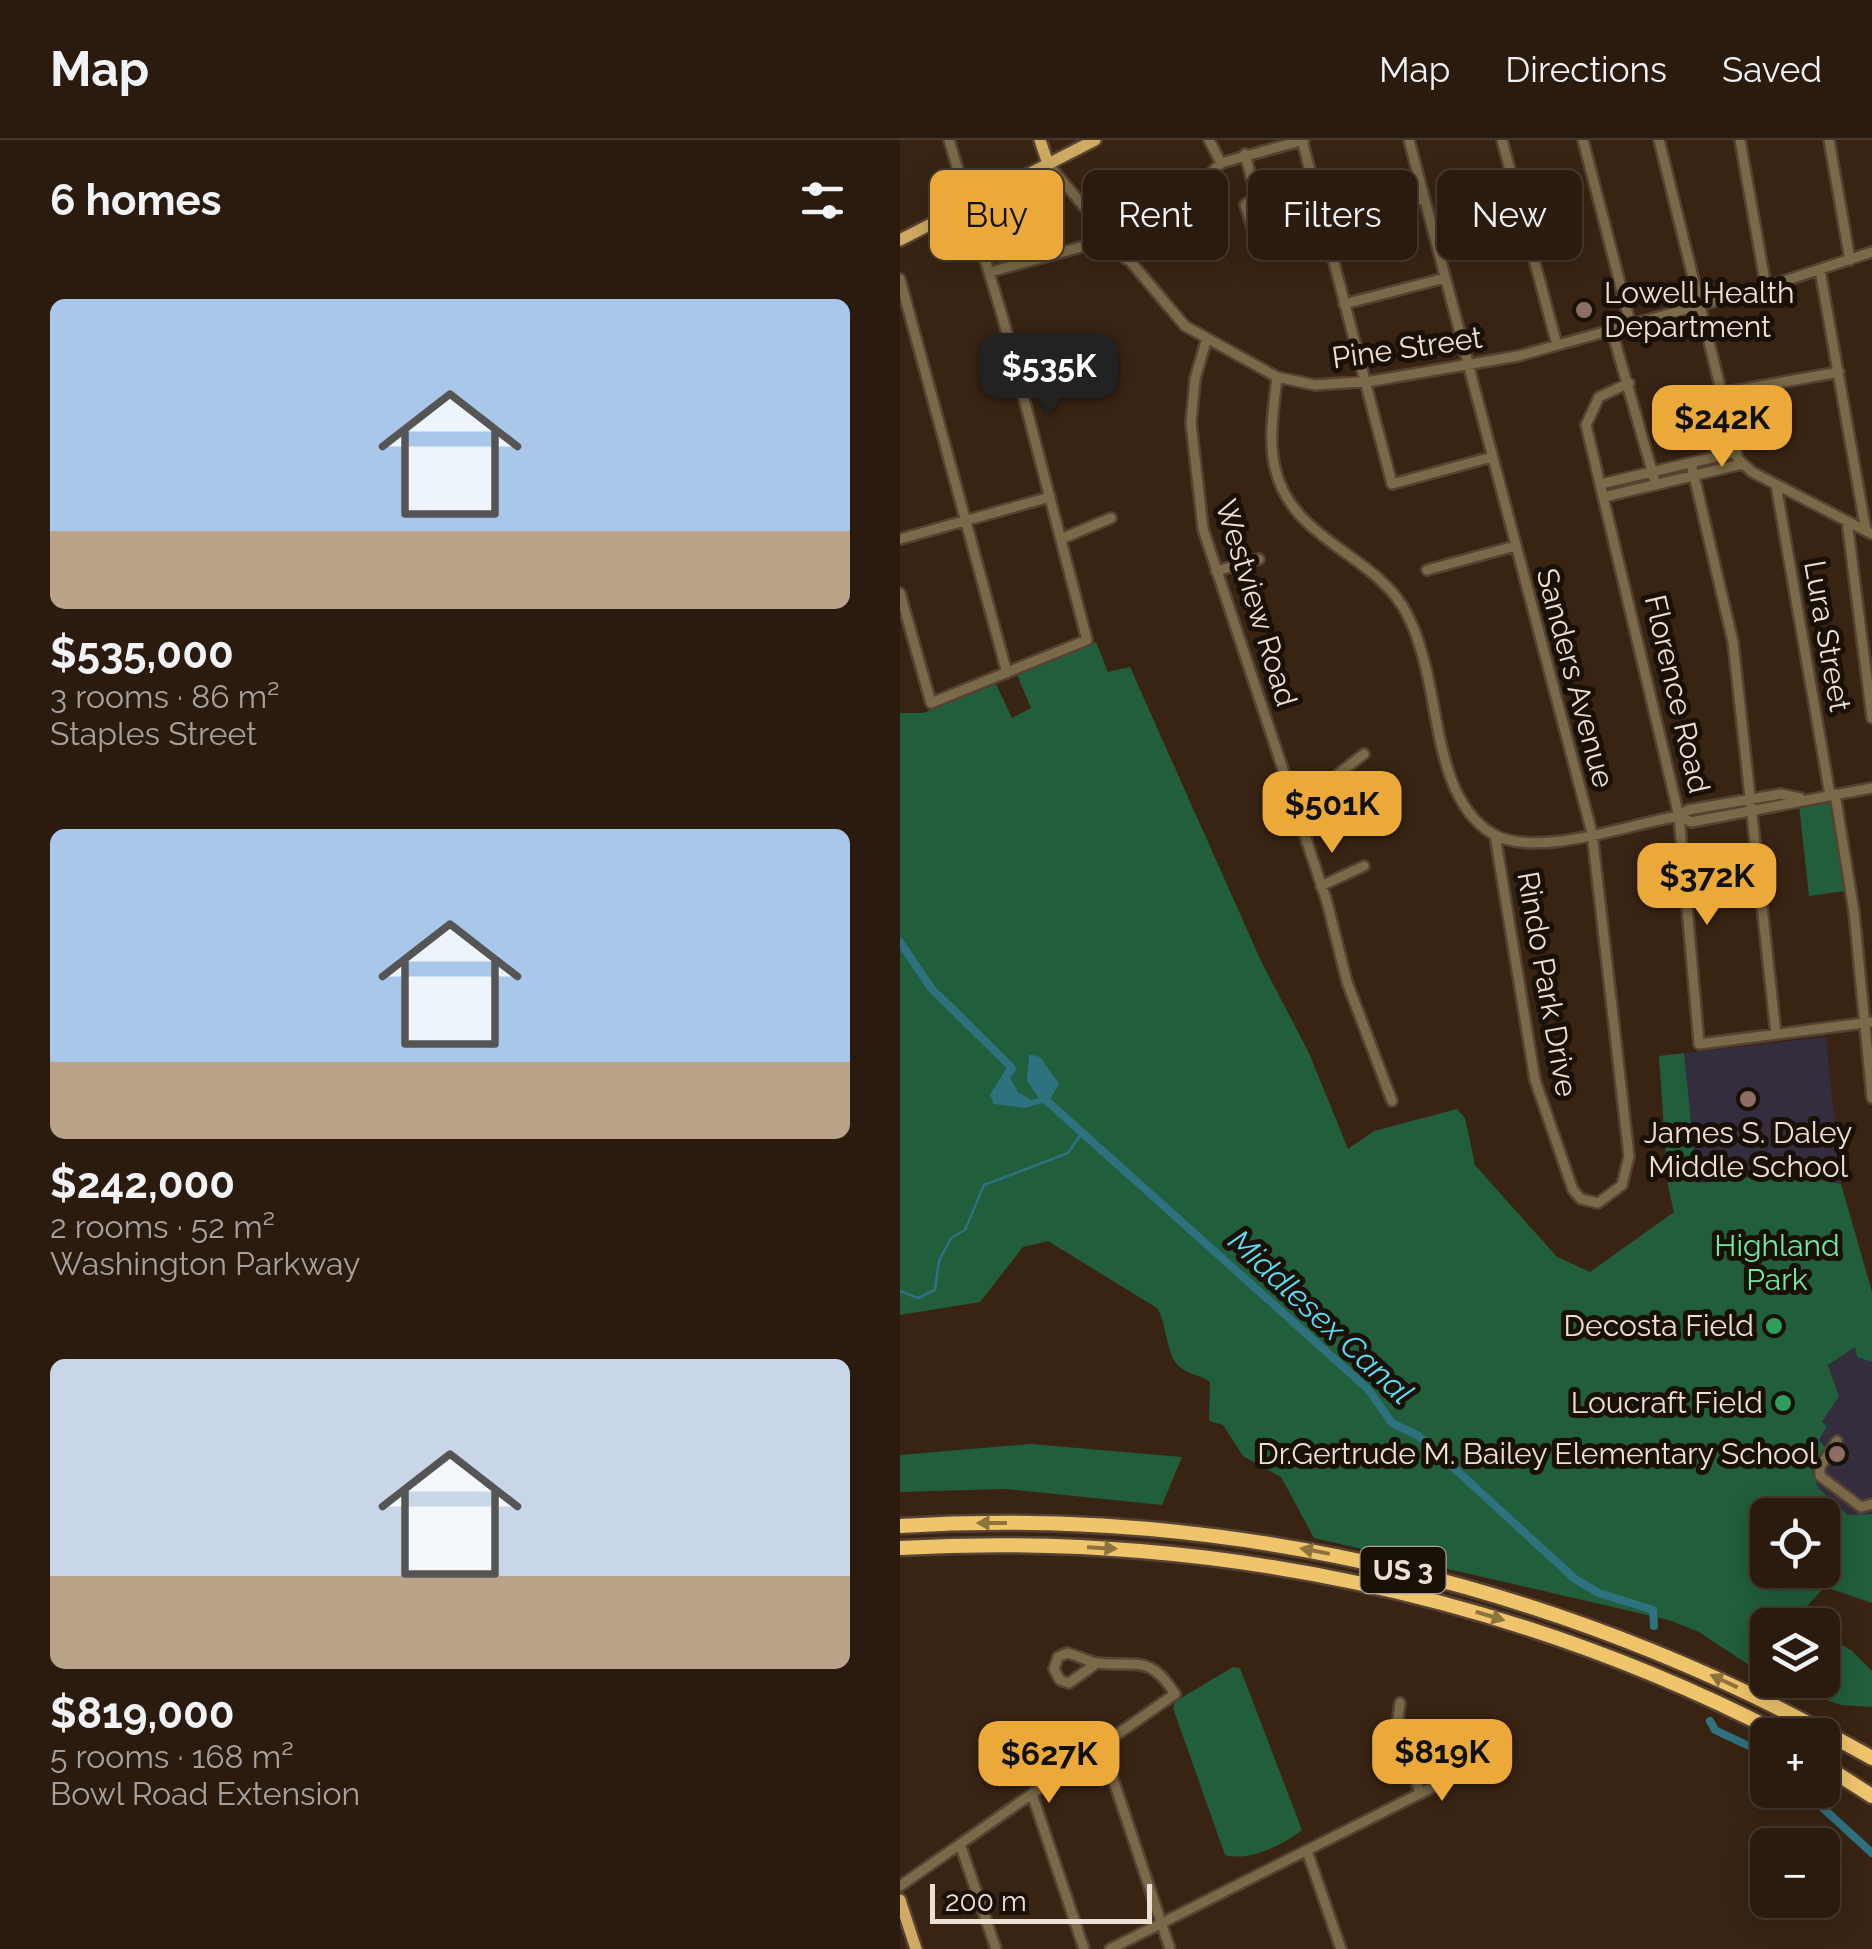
<!DOCTYPE html>
<html lang="en">
<head>
<meta charset="utf-8">
<style>
  body { margin:0; font-family:Raleway,sans-serif; background:#37281c; color:#f1f3f6; height:100vh; display:flex; flex-direction:column; font-size:38px; white-space:nowrap }
  * { box-sizing:border-box; margin:0 }
  p { font-size:32px; color:#a6a19e }
  .icon { flex:none; width:55px; height:55px; fill:none; stroke:currentColor; stroke-width:2; stroke-linecap:round; stroke-linejoin:round }
  .map { position:relative; flex:1; overflow:hidden }
  .details { display:flex; flex-direction:column; background:#2b1b0e; width:900px }
  .details>* { flex:none }
  .banner { position:absolute; left:30px; top:30px; width:790px; height:90px; display:flex; gap:20px }
  .controls { position:absolute; left:850px; top:1358px; display:grid; gap:20px }
  .controls a { display:grid; place-items:center; width:90px; height:90px; border-radius:15px; background:#2b1b0e; box-shadow:0 5px 25px #0003,0 0 0 2px #47392e; font-size:50px }
  .scale { position:absolute; left:30px; bottom:25px; width:222px; box-sizing:border-box; padding-left:10px; border:5px solid #eddfd4; border-top:0; font-size:28px; line-height:35px; white-space:nowrap; color:#eddfd4; -webkit-text-stroke:8px #191008; paint-order:stroke }
  .price { position:absolute; translate:-50% -85px; padding:0 22px; border-radius:20px; background:#eba93a; color:#111; font-size:32px; line-height:65px; filter:drop-shadow(0 2px 5px #0008) }
  .price::after { content:''; position:absolute; left:50%; top:60px; width:30px; height:22px; margin-left:-15px; background:inherit; clip-path:polygon(0 0,100% 0,50% 100%) }
  .price.current { background:#222; color:#fff }
  ul { padding:0; list-style:none }
  li { display:grid; align-content:center; gap:20px; height:530px; padding:0 50px }
  li span { display:grid; place-items:center; height:310px; border-radius:15px; color:#555 }
  li>.icon { margin-inline-start:auto }
  span .icon { width:180px; height:180px; fill:#fffc; stroke-width:1 }
  li b { font-size:42px }
  h2 { display:flex; justify-content:space-between; align-items:center; height:120px; padding:0 50px; font-size:42px }
  .pill { padding:0 35px; border-radius:15px; background:#2b1b0e; box-shadow:0 5px 25px #0003,0 0 0 2px #47392e; font-size:35px; line-height:90px }
  .pill.current { background:#eba93a; color:#111 }
  header { display:flex; align-items:center; gap:60px; box-sizing:border-box; height:140px; padding:0 50px; background:#2b1b0e; border-bottom:2px solid #47392e }
  header strong { font-size:48px }
  nav { display:flex; gap:55px; margin-inline-start:auto; font-size:35px }
  main { display:flex; flex:1; min-height:0 }
  .map>svg:first-child { display:block }
</style>
</head>
<body>
<header>
<strong>Map</strong>
<nav><a>Map</a><a>Directions</a><a>Saved</a></nav>
</header>
<main>
<section class="details">
<h2>6 homes<svg class="icon" aria-label="filters" viewBox="0 0 24 24"><path d="M4 7h16M4 17h16"/><circle cx="9" cy="7" r="2"/><circle cx="15" cy="17" r="2"/></svg></h2>
<ul>
<li><span style="background:linear-gradient(#a9c7e8 75%,#b9a48a 0)"><svg class="icon" aria-label="home" viewBox="0 0 24 24"><path d="M3 11l9-7 9 7M6 9v11h12V9"/></svg></span><div><b>$535,000</b><p>3 rooms · 86 m²</p><p>Staples Street</p></div></li>
<li><span style="background:linear-gradient(#a9c7e8 75%,#b9a48a 0)"><svg class="icon" aria-label="home" viewBox="0 0 24 24"><path d="M3 11l9-7 9 7M6 9v11h12V9"/></svg></span><div><b>$242,000</b><p>2 rooms · 52 m²</p><p>Washington Parkway</p></div></li>
<li><span style="background:linear-gradient(#c9d6e8 70%,#b9a48a 0)"><svg class="icon" aria-label="home" viewBox="0 0 24 24"><path d="M3 11l9-7 9 7M6 9v11h12V9"/></svg></span><div><b>$819,000</b><p>5 rooms · 168 m²</p><p>Bowl Road Extension</p></div></li>
</ul>
</section>
<div class="map">
<svg width="972" height="1809" viewBox="0 0 972 1809">
  <rect width="100%" height="100%" fill="#392413"/>
  <path fill="#342d3e" d="M926,897L941,1044L885,1034L768,1046L759,916Z
    M972,1195V1452L885,1327L926,1285L922,1282L939,1256L928,1225Z"/>
  <path fill="#215e3c" fill-rule="evenodd" d="M196,502L208,532L230,527L361,821L409,913L448,1009L474,991L557,969L565,978L575,1025L657,1117L690,1132L774,1072L768,1046L759,916L784,913L797,1043L885,1034L941,1044L972,1152V1222L957,1217L955,1207L928,1225L939,1256L922,1282L927,1286L919,1300L925,1307L912,1332L918,1348L948,1375L972,1374V1463L925,1447L903,1470L907,1485H868L867,1537L799,1492L769,1480L414,1398L381,1337L343,1316L323,1285L309,1281L310,1242C301,1235 290,1235 281,1228C265,1216 268,1185 257,1168L148,1101L123,1107L80,1162L0,1175V573H23L96,544L112,578L131,568L117,535ZM868,1375H922V1430H868Z
    M929,661L945,751L909,756L899,665Z
    M131,1304L282,1317L262,1365L105,1349L0,1352V1315Z
    M923,1495L951,1510L972,1531V1567L941,1565L873,1540H922Z
    M333,1527L340,1528L402,1690C383,1705 349,1722 325,1715L273,1568L276,1561Z"/>
  <path fill="#2e727f" d="M129,914L140,917L159,944L149,961L125,968L94,964L90,955L110,922L117,929L110,938L118,952L131,960L139,958L127,941Z"/>
  <g fill="none" stroke-linecap="round" stroke-linejoin="round">
    <path stroke="#2e727f" stroke-width="2.5" d="M0,1151L18,1158L35,1150L39,1121L51,1098L65,1090L84,1045L168,1013L184,990"/>
    <path stroke="#2e727f" stroke-width="8" d="M0,802L31,848L110,926
      M148,962L468,1249L492,1283L519,1296L675,1439L699,1453L753,1470L754,1486
      M810,1581L815,1590L868,1615
      M914,1650L913,1659L972,1713"/>
    <defs>
      <path id="minor" d="M309,0L321,23
        M402,0L492,344L592,317
        M509,0L692,693L729,1016L722,1045L698,1063L681,1059L673,1050L635,940L595,695
        M602,0L657,205
        M683,0L731,186
        M759,0L838,319L852,332L972,394
        M840,0L866,147
        M929,0L950,120
        M345,14L356,56L345,65L353,90
        M148,24L285,186L377,237L415,245L472,241L618,216L866,147L972,112
        M424,86L524,58
        M226,119L321,23L404,0
        M920,130L966,391
        M90,132L210,99
        M0,139L107,533
        M444,164L545,138
        M712,191L756,345
        M306,201L295,239L291,283L303,389L427,762L447,842L492,961
        M377,237C374,266 368,299 375,328C390,392 453,408 492,452C509,471 518,497 524,521C539,574 539,663 593,694C637,719 729,684 779,676L788,670L881,654L900,658
        M729,243L699,257L686,285L779,676L799,904L972,882
        M821,253L939,232
        M791,323L833,502L876,894
        M701,344L836,312
        M876,345L930,655
        M704,357L842,324
        M947,381L972,578
        M0,399L150,357
        M161,399L211,378
        M527,430L615,406
        M316,431L359,419
        M0,453L31,563L187,500L104,182L49,0
        M935,654L954,772L972,958
        M395,668L464,614
        M779,676L791,682L972,648
        M421,746L464,726
        M937,1301L920,1327V1336L961,1367L972,1364
        M500,1563L498,1578L520,1654
        M202,1606L270,1809
        M132,1654L184,1809
        M60,1704L96,1809
        M407,1711L441,1809
        M0,1746L275,1554C250,1514 237,1527 198,1523C188,1522 177,1515 167,1513L158,1517L154,1529L160,1540L169,1543L197,1523
        M210,1809L549,1639L575,1629L598,1628"/>
      <path id="major" d="M140,0L148,24
        M0,100L195,0
        M0,1760L16,1809"/>
      <path id="highway" d="M0,1386C341,1365 676,1449 972,1618
        M0,1408C306,1391 611,1454 883,1595
        M922,1624L972,1656"/>
    </defs>
    <use href="#minor" stroke="#564232" stroke-width="14"/>
    <use href="#major" stroke="#564232" stroke-width="16"/>
    <use href="#highway" stroke="#564232" stroke-width="19"/>
    <use href="#minor" stroke="#7b6a49" stroke-width="9"/>
    <use href="#major" stroke="#ceaa62" stroke-width="11"/>
    <use href="#highway" stroke="#efc46b" stroke-width="14"/>
  </g>
  <defs><path id="oneway-solid" d="M-6-.8H1V-3.2L6.5 0L1 3.2V.8H-6Z" transform="scale(2.5)"/></defs>
  <g fill="#8f733e">
    <use href="#oneway-solid" transform="translate(92 1383) rotate(180)"/>
    <use href="#oneway-solid" transform="translate(202 1408) rotate(3)"/>
    <use href="#oneway-solid" transform="translate(415 1411) rotate(-169)"/>
    <use href="#oneway-solid" transform="translate(590 1476) rotate(17)"/>
    <use href="#oneway-solid" transform="translate(824 1541) rotate(-155)"/>
  </g>
  <g fill="#8d6e63" stroke="#191008" stroke-width="4">
    <circle cx="684" cy="170" r="10"/>
    <circle cx="848" cy="959" r="10"/>
    <circle cx="937" cy="1314" r="10"/>
  </g>
  <g fill="#2e9e5b" stroke="#191008" stroke-width="4">
    <circle cx="874" cy="1186" r="10"/>
    <circle cx="883" cy="1263" r="10"/>
  </g>
  <g text-anchor="middle" stroke-width="10" stroke-linejoin="round" paint-order="stroke">
    <rect fill="#191008" stroke="#ada197" stroke-width="2.5" x="460.5" y="1407" width="85" height="46" rx="8"/>
    <g font-size="28" font-weight="bold" fill="#eddfd4">
      <text x="503" y="1440">US 3</text>
    </g>
    <g font-size="30" fill="#eddfd4" stroke="#191008" text-anchor="end">
      <text x="704" y="163" text-anchor="start">Lowell Health<tspan x="704" dy="34">Department</tspan></text>
      <text x="848" y="1003" text-anchor="middle">James S. Daley<tspan x="848" dy="34">Middle School</tspan></text>
      <text x="854" y="1196">Decosta Field</text>
      <text x="863" y="1273">Loucraft Field</text>
      <text x="917" y="1324">Dr.Gertrude M. Bailey Elementary School</text>
    </g>
    <g font-size="30" fill="#eddfd4" stroke="#191008">
      <text transform="translate(507 208) rotate(-8)" y="10">Pine Street</text>
      <text transform="translate(356 463) rotate(73)" y="10">Westview Road</text>
      <text transform="translate(927 496) rotate(80)" y="10">Lura Street</text>
      <text transform="translate(675 538) rotate(75)" y="10">Sanders Avenue</text>
      <text transform="translate(777 554) rotate(77)" y="10">Florence Road</text>
      <text transform="translate(647 844) rotate(80)" y="10">Rindo Park Drive</text>
    </g>
    <g font-size="30" fill="#71e9a3" stroke="#191008">
      <text x="877" y="1116">Highland<tspan x="877" dy="34">Park</tspan></text>
    </g>
    <g font-size="32" font-style="italic" fill="#59dcf4" stroke="#191008">
      <text transform="translate(421 1177) rotate(43)" y="11">Middlesex Canal</text>
    </g>
  </g>
</svg>
<div class="controls">
<a><svg class="icon" aria-label="locate" viewBox="0 0 24 24"><circle cx="12" cy="12" r="6"/><path d="M12 2v4M12 18v4M2 12h4M18 12h4"/></svg></a>
<a><svg class="icon" aria-label="layers" viewBox="0 0 24 24"><path d="M12 4l9 5-9 5-9-5zM3 14l9 5 9-5"/></svg></a>
<a>+</a>
<a>−</a>
</div>
<div class="scale">200 m</div>
<b class="price current" style="left:149px;top:278px">$535K</b>
<b class="price" style="left:822px;top:330px">$242K</b>
<b class="price" style="left:432px;top:716px">$501K</b>
<b class="price" style="left:807px;top:788px">$372K</b>
<b class="price" style="left:542px;top:1664px">$819K</b>
<b class="price" style="left:149px;top:1666px">$627K</b>
<div class="banner">
<a class="pill current">Buy</a>
<a class="pill">Rent</a>
<a class="pill">Filters</a>
<a class="pill">New</a>
</div>
</div>
</main>
</body>
</html>
